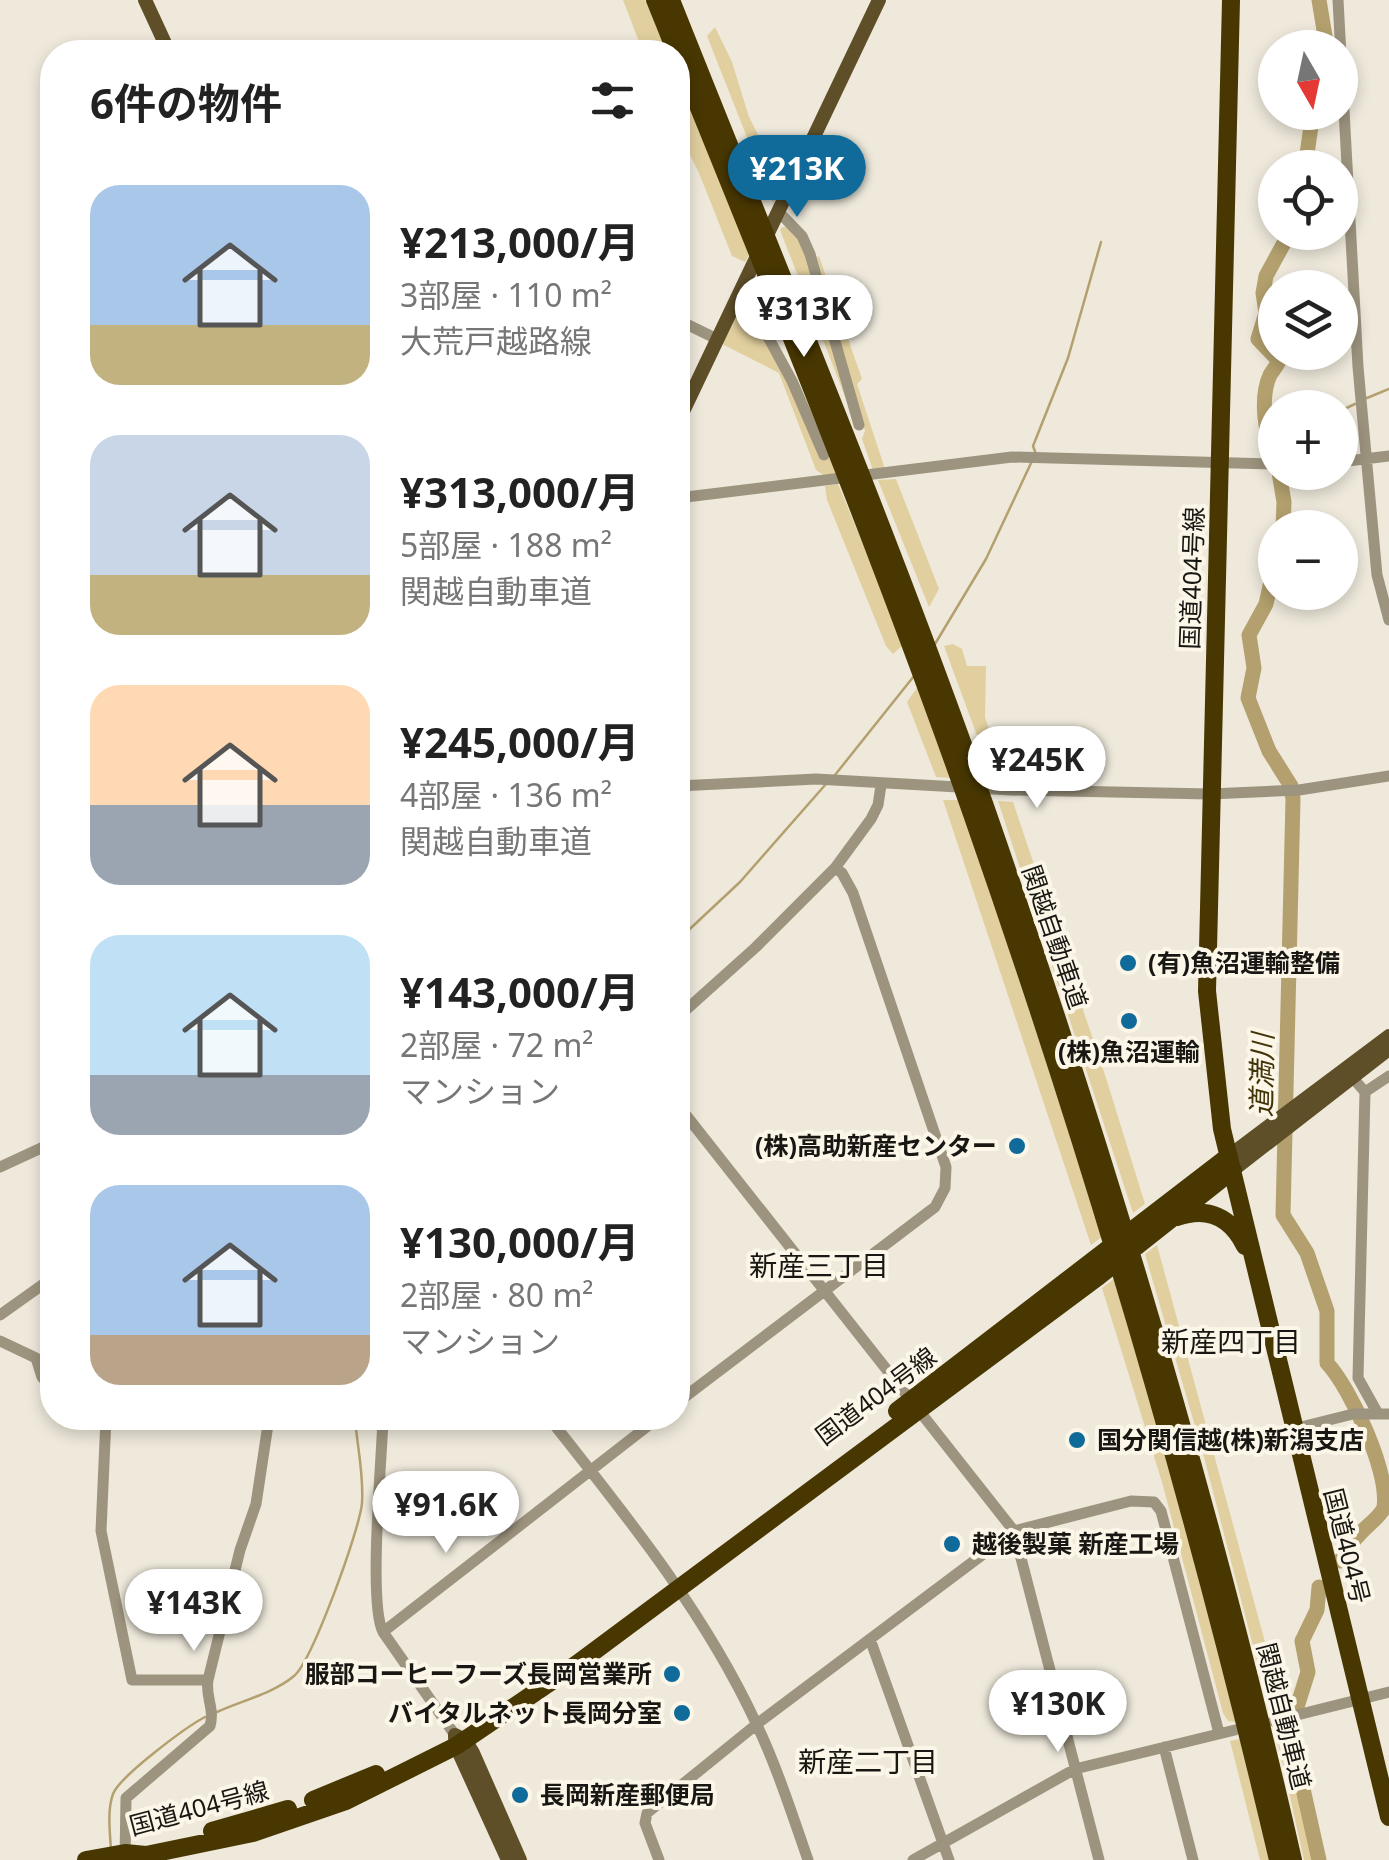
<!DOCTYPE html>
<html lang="ja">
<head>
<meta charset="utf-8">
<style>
  body { margin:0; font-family:"Noto Sans","Noto Sans JP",sans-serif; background:#f2f2f2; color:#222; height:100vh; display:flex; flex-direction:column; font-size:38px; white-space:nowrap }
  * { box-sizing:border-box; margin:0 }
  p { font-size:32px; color:#767676 }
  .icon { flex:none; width:55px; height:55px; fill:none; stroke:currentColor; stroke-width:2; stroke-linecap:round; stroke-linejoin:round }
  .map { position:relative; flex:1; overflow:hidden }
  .drawer { position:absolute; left:40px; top:40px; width:650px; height:1390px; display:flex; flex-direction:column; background:#fff; border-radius:40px; box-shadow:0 5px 15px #0003 }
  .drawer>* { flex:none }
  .needle { width:65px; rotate:171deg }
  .buttons { position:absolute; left:1258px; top:30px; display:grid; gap:20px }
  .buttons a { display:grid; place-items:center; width:100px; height:100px; border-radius:50%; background:#fff; box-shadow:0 5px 15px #0003; font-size:50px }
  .price { position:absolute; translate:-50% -85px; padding:0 22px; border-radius:35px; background:#fff; color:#222; font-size:32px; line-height:65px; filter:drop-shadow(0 2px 5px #0008) }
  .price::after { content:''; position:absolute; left:50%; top:60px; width:30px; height:22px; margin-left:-15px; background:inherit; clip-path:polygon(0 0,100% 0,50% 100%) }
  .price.current { background:#106a9a; color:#fff }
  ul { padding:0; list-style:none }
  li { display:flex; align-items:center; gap:30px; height:250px; padding:0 50px }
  li span { display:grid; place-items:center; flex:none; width:280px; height:200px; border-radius:30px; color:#555 }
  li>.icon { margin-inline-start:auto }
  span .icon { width:120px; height:120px; fill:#fffc; stroke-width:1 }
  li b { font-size:42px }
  h2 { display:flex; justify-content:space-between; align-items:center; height:120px; padding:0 50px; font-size:42px }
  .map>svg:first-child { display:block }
</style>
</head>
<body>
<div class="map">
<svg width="1389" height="1860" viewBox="0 0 1389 1860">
  <rect width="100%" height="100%" fill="#eee9db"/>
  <path fill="#e1cf9f" d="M623,0H645L667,52H643Z
    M715,27L732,62L749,117L783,183L773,203L707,36Z
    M678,75L751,251L745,262L732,256L699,173L678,131Z
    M782,227H787L802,242L848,404L780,230Z
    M819,256L862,379L857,384L885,469L873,470L862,439L865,431L817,257Z
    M741,303L747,307L828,453L836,474L825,476L816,470L779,373L722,344Z
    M896,479L939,589L929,607L878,480Z
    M838,484L904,644L893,654L886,646L827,500L825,486Z
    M953,644L962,649L967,666H986L985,717L1005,778L993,779L944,646Z
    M919,685L952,778L936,777L907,702Z
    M943,800H960L1103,1236L1091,1245Z
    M998,801L1013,802L1106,1078L1145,1204L1133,1213Z
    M1157,1245L1284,1712L1271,1715L1204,1457L1145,1254Z
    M1115,1278L1187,1529L1236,1722L1228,1721L1223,1713L1162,1482L1102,1288Z
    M1287,1726L1317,1860H1304L1275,1729Z
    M1240,1739L1270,1860H1260L1230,1741Z"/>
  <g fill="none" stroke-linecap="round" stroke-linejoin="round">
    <path stroke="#b3a06e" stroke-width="2.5" d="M1367,398L1389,389
      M1340,411L1355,404
      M1269,443L1275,440
      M1036,454L1033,446L1068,358L1101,242
      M935,644L986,559L1032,461
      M835,775L914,676
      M678,940L740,882L826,784
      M217,1712C241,1701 274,1693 294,1676C312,1661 360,1529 362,1503C364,1474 357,1446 355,1418
      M111,1850C110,1833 107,1810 113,1794C120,1776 186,1727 205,1717"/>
    <path stroke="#b3a06e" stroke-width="15" d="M1319,0L1327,48
      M1305,168L1313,112
      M1275,459C1266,436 1259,399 1270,375C1273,370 1277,366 1279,361L1258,339L1266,313L1263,293L1266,276L1290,232
      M1279,472L1284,502L1283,528
      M1275,563L1266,604L1249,635L1254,668L1248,698L1269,751L1291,786L1293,799L1283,1215L1307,1253L1327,1311V1363C1351,1389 1389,1471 1384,1508C1378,1519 1366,1526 1358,1536C1351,1543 1346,1553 1340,1561
      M1297,1707L1308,1672L1302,1641L1317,1610L1319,1587
      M1293,1724L1290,1731L1319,1860"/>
    <path stroke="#9d947f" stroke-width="11" d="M1338,0L1358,367L1377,575L1389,620
      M778,211L802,236L810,254L859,425
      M741,287L792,381L824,455
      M678,320L717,339
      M1340,462L1389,456
      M678,498L1012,457L1275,464
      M678,786L816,779L1011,790L1210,794L1299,790L1389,776
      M678,1017L756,947L835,868L871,819L878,805L881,785
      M1353,1078L1365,1092L1389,1076
      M1365,1092L1358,1378L1377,1412
      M678,1105L1014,1531L1099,1860
      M0,1167L52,1143
      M0,1315L52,1278
      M0,1341L36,1358L42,1377L52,1389
      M678,1402L935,1207L945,1188L946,1167L853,893L842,873L835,868
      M106,1418L101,1531L132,1680H208
      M549,1418C625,1514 704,1611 756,1723C777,1767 792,1814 808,1860
      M1293,1429L1353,1414H1389
      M383,1632C368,1603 382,1458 383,1418
      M870,1639L949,1860
      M1273,1721L1389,1692
      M455,1735L383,1632L658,1418
      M1164,1747L1193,1860
      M125,1859L126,1798L210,1726C215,1708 205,1697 208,1680L240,1550L256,1504L269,1418
      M659,1860L645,1823L647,1813L757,1724L1014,1531L1131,1501L1154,1502L1161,1511L1219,1733
      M913,1860L1075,1769L1235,1730"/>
    <path stroke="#5e4f28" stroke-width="14" d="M145,0L169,52
      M678,422L879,0
      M1229,1156L1389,1036
      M1233,1170L1389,1049
      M455,1735L465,1740L473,1753L520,1860
      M455,1737L456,1746L508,1860"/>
    <path stroke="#483700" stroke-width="18" d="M655,0L676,52
      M671,0C778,269 890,536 986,809C1106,1154 1212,1504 1293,1860
      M1231,0L1207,991L1222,1129L1389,1817
      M678,56C780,307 882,558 972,814C1092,1157 1195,1506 1278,1860
      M1177,1217C1208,1206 1231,1217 1245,1246
      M897,1411L1229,1156
      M313,1800L376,1774
      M212,1831L288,1809
      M86,1860L125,1853L146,1855L253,1833L346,1801L456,1746L577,1664L1099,1276L1233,1170"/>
  </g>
  <g fill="#106a9a" stroke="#fcf6e8" stroke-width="4">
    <circle cx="1128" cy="963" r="10"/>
    <circle cx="1129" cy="1021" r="10"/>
    <circle cx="1017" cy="1146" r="10"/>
    <circle cx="1077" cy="1440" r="10"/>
    <circle cx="952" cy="1544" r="10"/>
    <circle cx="672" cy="1674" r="10"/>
    <circle cx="682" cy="1713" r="10"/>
    <circle cx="520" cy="1795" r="10"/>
  </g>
  <g text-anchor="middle" stroke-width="8" stroke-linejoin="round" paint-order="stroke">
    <g font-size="25" fill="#191713" stroke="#fcf6e8">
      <text transform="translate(1192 578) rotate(-88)" y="9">国道404号線</text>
      <text transform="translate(1055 937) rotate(71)" y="9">関越自動車道</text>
      <text transform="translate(876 1396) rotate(-37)" y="9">国道404号線</text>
      <text transform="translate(1347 1546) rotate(76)" y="9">国道404号</text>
      <text transform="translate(1284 1716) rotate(76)" y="9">関越自動車道</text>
      <text transform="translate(199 1808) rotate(-15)" y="9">国道404号線</text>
    </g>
    <g font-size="25" font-weight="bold" fill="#191713" stroke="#fcf6e8" text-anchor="start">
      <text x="1148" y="972">(有)魚沼運輸整備</text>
      <text x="1129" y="1061" text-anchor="middle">(株)魚沼運輸</text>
      <text x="997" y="1155" text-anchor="end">(株)高助新産センター</text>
      <text x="1097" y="1449">国分関信越(株)新潟支店</text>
      <text x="972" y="1553">越後製菓 新産工場</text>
      <text x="652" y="1683" text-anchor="end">服部コーヒーフーズ長岡営業所</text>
      <text x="662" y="1722" text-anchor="end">バイタルネット長岡分室</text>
      <text x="540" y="1804">長岡新産郵便局</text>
    </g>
    <g font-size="28" font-style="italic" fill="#423409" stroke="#fcf6e8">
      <text transform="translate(1262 1075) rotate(-89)" y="10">道満川</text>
    </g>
    <g font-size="28" fill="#191713" stroke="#fcf6e8">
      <text x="819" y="1276">新産三丁目</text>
      <text x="1231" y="1352">新産四丁目</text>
      <text x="868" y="1772">新産二丁目</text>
    </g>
  </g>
</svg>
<div class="buttons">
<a><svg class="needle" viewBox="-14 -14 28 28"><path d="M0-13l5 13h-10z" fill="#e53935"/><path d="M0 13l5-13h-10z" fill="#767676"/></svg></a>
<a><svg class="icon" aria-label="locate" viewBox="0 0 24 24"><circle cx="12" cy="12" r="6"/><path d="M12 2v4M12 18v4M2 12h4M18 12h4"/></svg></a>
<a><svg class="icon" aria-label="layers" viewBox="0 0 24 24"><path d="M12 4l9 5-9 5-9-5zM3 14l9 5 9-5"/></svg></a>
<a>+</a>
<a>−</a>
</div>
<b class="price current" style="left:797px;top:220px">¥213K</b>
<b class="price" style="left:804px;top:360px">¥313K</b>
<b class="price" style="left:1037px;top:811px">¥245K</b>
<b class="price" style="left:446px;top:1556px">¥91.6K</b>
<b class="price" style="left:194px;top:1654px">¥143K</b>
<b class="price" style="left:1058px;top:1755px">¥130K</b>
<section class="drawer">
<h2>6件の物件<svg class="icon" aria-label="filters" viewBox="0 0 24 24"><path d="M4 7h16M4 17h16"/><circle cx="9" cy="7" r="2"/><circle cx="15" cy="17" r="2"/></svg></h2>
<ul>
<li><span style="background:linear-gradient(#a9c7e8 70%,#c2b280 0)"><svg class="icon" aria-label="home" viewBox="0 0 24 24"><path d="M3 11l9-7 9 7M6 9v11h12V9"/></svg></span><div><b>¥213,000/月</b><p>3部屋 · 110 m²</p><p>大荒戸越路線</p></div></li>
<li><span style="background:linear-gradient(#c9d6e8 70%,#c2b280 0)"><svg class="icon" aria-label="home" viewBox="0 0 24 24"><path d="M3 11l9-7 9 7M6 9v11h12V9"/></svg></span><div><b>¥313,000/月</b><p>5部屋 · 188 m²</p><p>関越自動車道</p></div></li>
<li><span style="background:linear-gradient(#ffd9b3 60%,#9aa5b1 0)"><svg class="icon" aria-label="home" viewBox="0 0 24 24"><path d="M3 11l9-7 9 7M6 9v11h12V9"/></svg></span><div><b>¥245,000/月</b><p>4部屋 · 136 m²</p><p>関越自動車道</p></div></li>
<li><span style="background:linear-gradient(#bfe0f5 70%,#9aa5b1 0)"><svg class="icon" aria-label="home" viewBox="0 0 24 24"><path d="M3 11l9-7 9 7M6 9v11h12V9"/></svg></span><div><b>¥143,000/月</b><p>2部屋 · 72 m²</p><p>マンション</p></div></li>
<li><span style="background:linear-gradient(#a9c7e8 75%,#b9a48a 0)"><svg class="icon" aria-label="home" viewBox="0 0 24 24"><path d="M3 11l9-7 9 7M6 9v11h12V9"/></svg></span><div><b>¥130,000/月</b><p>2部屋 · 80 m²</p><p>マンション</p></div></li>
</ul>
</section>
</div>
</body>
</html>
